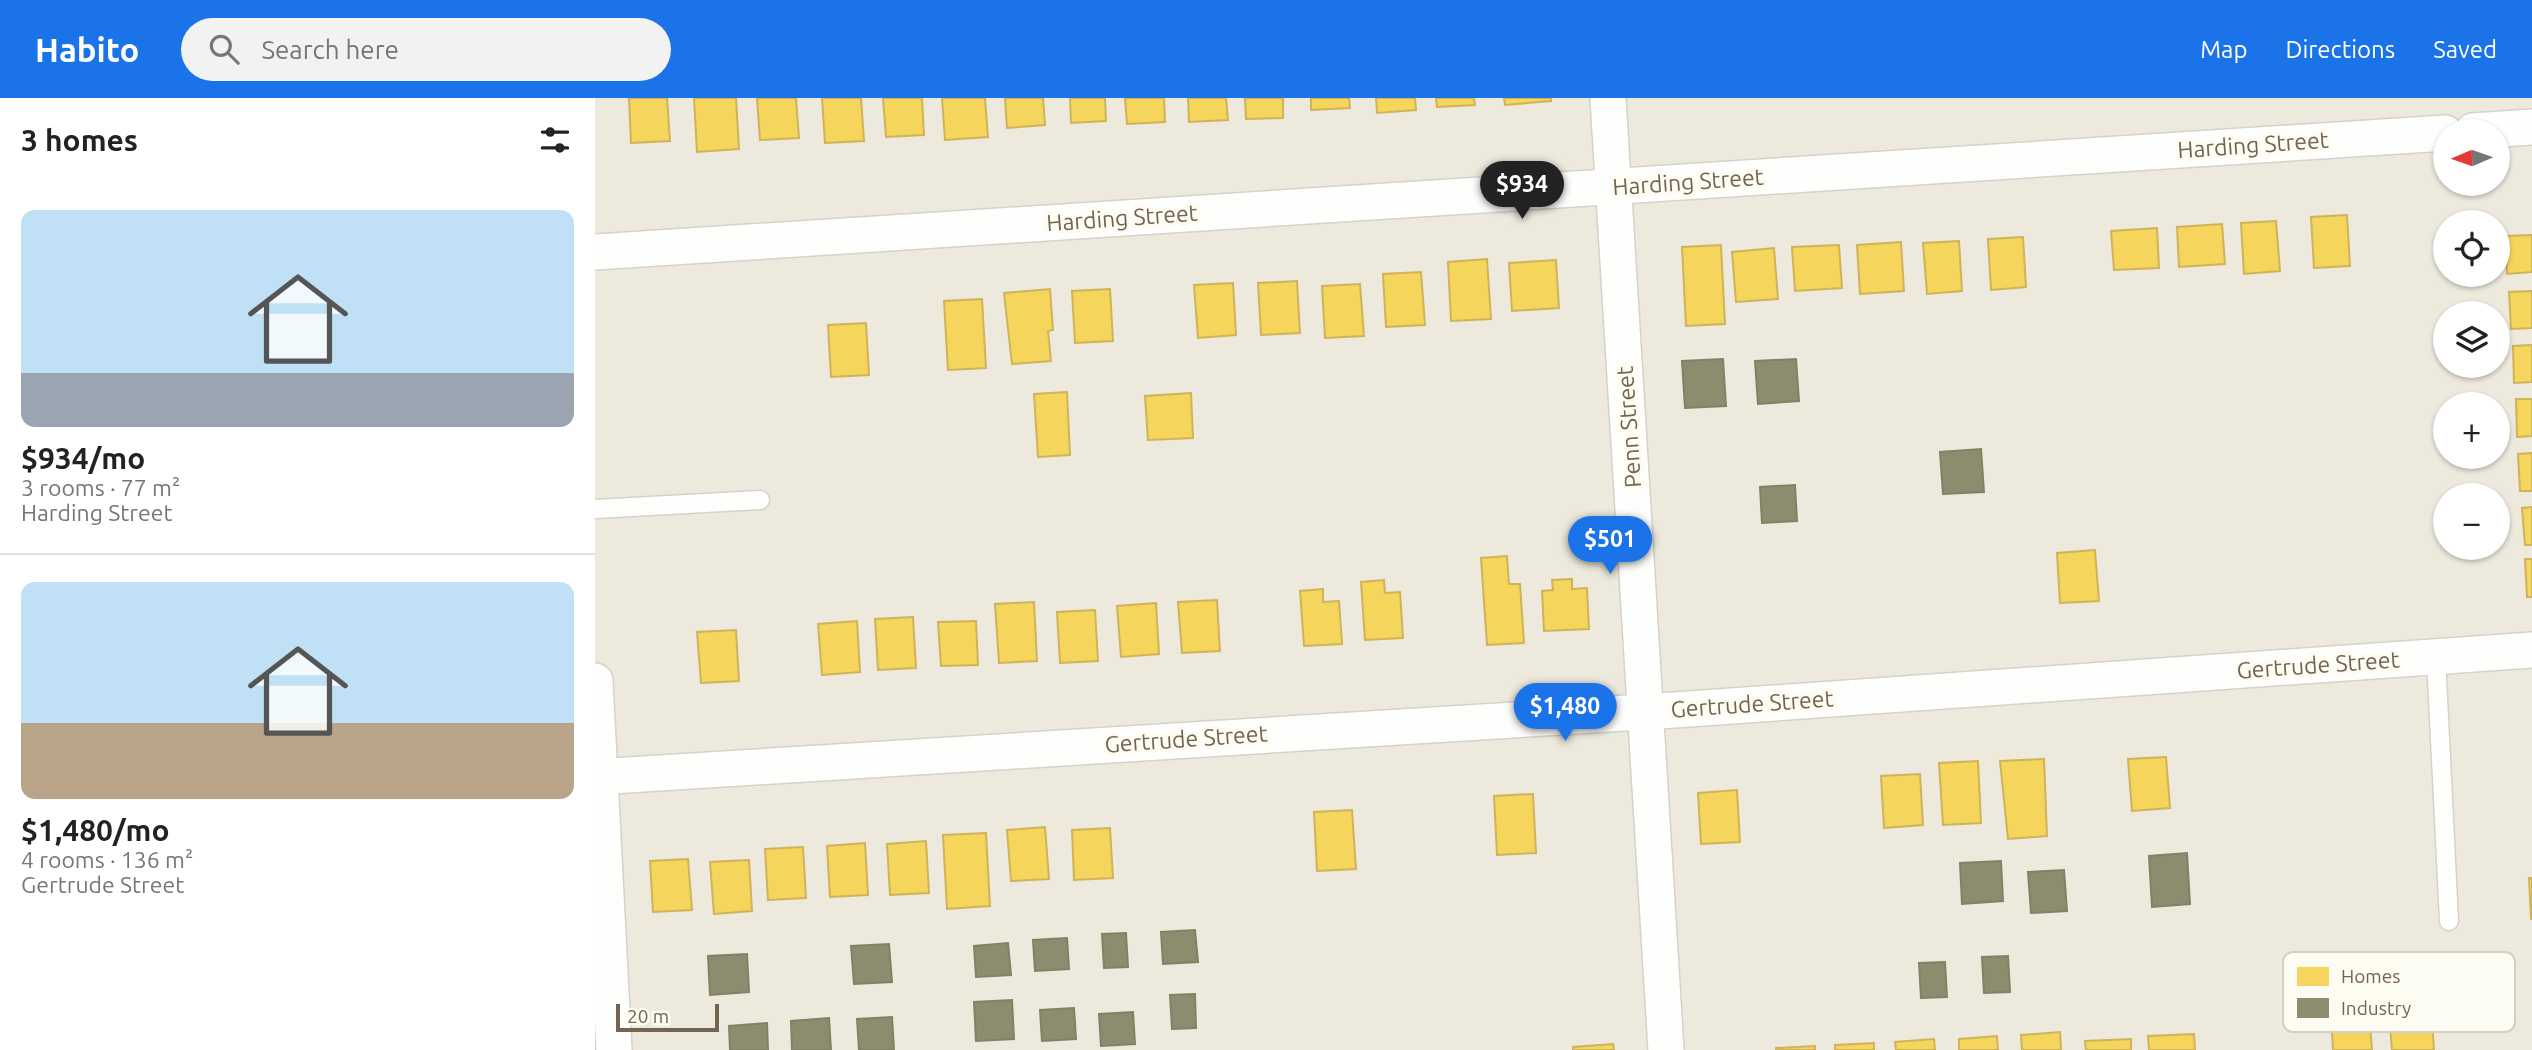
<!DOCTYPE html>
<html lang="en">
<head>
<meta charset="utf-8">
<style>
  body { margin:0; font-family:Ubuntu,sans-serif; background:#f2f2f2; color:#222; height:100vh; display:flex; flex-direction:column; font-size:26px; white-space:nowrap }
  * { box-sizing:border-box; margin:0 }
  p { font-size:23px; color:#767676 }
  .icon { flex:none; width:38px; height:38px; fill:none; stroke:currentColor; stroke-width:2; stroke-linecap:round; stroke-linejoin:round }
  .map { position:relative; flex:1; overflow:hidden }
  .side { display:flex; flex-direction:column; background:#fff; width:595px }
  .side>* { flex:none }
  .needle { width:46px; rotate:268deg }
  .tools { position:absolute; left:1838px; top:21px; display:grid; gap:14px }
  .tools a { display:grid; place-items:center; width:77px; height:77px; border-radius:50%; background:#fff; box-shadow:0 2px 5px #0004; font-size:35px }
  .scale { position:absolute; left:21px; bottom:18px; width:103px; box-sizing:border-box; padding-left:7px; border:4px solid #736551; border-top:0; font-size:19px; line-height:24px; white-space:nowrap; color:#736551; -webkit-text-stroke:5px #fdfcf2; paint-order:stroke }
  .price { position:absolute; translate:-50% -60px; padding:0 16px; border-radius:24px; background:#1a73e8; color:#fff; font-size:23px; line-height:46px; filter:drop-shadow(0 2px 4px #0008) }
  .price::after { content:''; position:absolute; left:50%; top:42px; width:21px; height:16px; margin-left:-10px; background:inherit; clip-path:polygon(0 0,100% 0,50% 100%) }
  .price.on { background:#222; color:#fff }
  ul { padding:0; list-style:none }
  li { display:grid; align-content:center; gap:14px; height:371px; padding:0 21px }
  li+li { border-top:2px solid #e0e0e0 }
  li span { display:grid; place-items:center; height:217px; border-radius:14px; color:#555 }
  li>.icon { margin-inline-start:auto }
  span .icon { width:126px; height:126px; fill:#fffc; stroke-width:1 }
  li b { font-size:30px }
  h2 { display:flex; justify-content:space-between; align-items:center; height:84px; padding:0 21px; font-size:30px }
  header { display:flex; align-items:center; gap:42px; box-sizing:border-box; height:98px; padding:0 35px; background:#1a73e8; color:#fff }
  header strong { font-size:33px }
  nav { display:flex; gap:38px; margin-inline-start:auto; font-size:24px }
  .search { width:490px; height:63px; background:#f2f2f2; display:flex; align-items:center; gap:18px; box-sizing:border-box; padding:0 24px; border-radius:38px; color:#767676; font-size:26px }
  main { display:flex; flex:1; min-height:0 }
  .map>svg:first-child { display:block }
</style>
</head>
<body>
<header>
<strong>Habito</strong>
<div class="search"><svg class="icon" aria-label="search" viewBox="0 0 24 24"><circle cx="10" cy="10" r="6"/><path d="M15 15l6 6"/></svg>Search here</div>
<nav><a>Map</a><a>Directions</a><a>Saved</a></nav>
</header>
<main>
<section class="side">
<h2>3 homes<svg class="icon" aria-label="filters" viewBox="0 0 24 24"><path d="M4 7h16M4 17h16"/><circle cx="9" cy="7" r="2"/><circle cx="15" cy="17" r="2"/></svg></h2>
<ul>
<li><span style="background:linear-gradient(#bfe0f5 75%,#9aa5b1 0)"><svg class="icon" aria-label="home" viewBox="0 0 24 24"><path d="M3 11l9-7 9 7M6 9v11h12V9"/></svg></span><div><b>$934/mo</b><p>3 rooms · 77 m²</p><p>Harding Street</p></div></li>
<li><span style="background:linear-gradient(#bfe0f5 65%,#b9a48a 0)"><svg class="icon" aria-label="home" viewBox="0 0 24 24"><path d="M3 11l9-7 9 7M6 9v11h12V9"/></svg></span><div><b>$1,480/mo</b><p>4 rooms · 136 m²</p><p>Gertrude Street</p></div></li>
</ul>
</section>
<div class="map">
<svg width="1937" height="952" viewBox="0 0 1937 952">
  <rect width="100%" height="100%" fill="#f6f6f0"/>
  <path fill="#ede9dd" fill-rule="evenodd" d="M0,0H1937V952H0ZM1850,33H1902V86H1850ZM1850,124H1902V177H1850ZM1850,215H1902V268H1850ZM1850,306H1902V359H1850ZM1850,397H1902V450H1850Z"/>
  <path fill="#f6d55c" stroke="#cfb359" stroke-width="2" d="M34,0H72L75,43L36,45Z
    M99,0H141L144,51L102,54Z
    M162,0H201L204,40L165,42Z
    M227,0H266L269,43L230,45Z
    M288,0H327L329,37L291,39Z
    M347,0H390L393,39L350,42Z
    M410,0H448L450,27L412,30Z
    M475,0H510L511,23L476,25Z
    M530,0H569L570,24L532,26Z
    M593,0H631L633,22L594,24Z
    M650,0H688V20L651,21Z
    M716,0H754L755,10L716,12Z
    M781,0H820L821,12L782,15Z
    M841,0H879L880,7L842,9Z
    M909,0H956V3L910,7Z
    M1752,117L1755,168L1719,170L1716,119Z
    M1681,123L1685,173L1649,176L1646,125Z
    M1627,126L1630,166L1584,169L1582,129Z
    M1562,130L1564,170L1519,172L1516,133Z
    M1937,137V174L1912,176L1910,138Z
    M1428,139L1431,189L1396,192L1393,141Z
    M1364,143L1367,193L1332,196L1328,145Z
    M1306,144L1309,193L1265,196L1262,147Z
    M1126,147L1130,226L1091,228L1087,149Z
    M1244,147L1247,190L1200,193L1197,149Z
    M1179,150L1183,201L1141,204L1137,154Z
    M892,161L896,221L856,223L853,164Z
    M961,162L964,210L917,213L914,165Z
    M826,174L830,227L791,229L788,176Z
    M702,183L705,235L666,237L663,185Z
    M638,185L641,237L603,240L599,187Z
    M765,186L769,238L730,240L727,188Z
    M455,191L458,232L453,233L456,263L417,266L409,195Z
    M515,191L518,243L480,245L477,193Z
    M1937,193V230L1916,231L1914,194Z
    M387,201L391,270L353,272L349,203Z
    M271,225L274,277L236,279L233,227Z
    M1937,247V284L1919,285L1918,248Z
    M472,294L475,357L443,359L439,296Z
    M596,295L598,340L553,342L550,298Z
    M1921,301H1937V338L1922,339Z
    M1937,355V393H1925L1923,356Z
    M1937,409V447H1930L1927,410Z
    M1500,452L1504,503L1465,505L1462,455Z
    M912,458L914,486H925L929,545L892,547L886,460Z
    M1930,461H1937V499H1932Z
    M977,481V491L992,490L994,531L949,533L947,493L958,492L957,482Z
    M789,482L790,495L805,494L808,540L770,542L766,484Z
    M728,491V504L744,503L747,546L709,548L705,493Z
    M622,502L625,553L587,555L583,504Z
    M439,504L442,563L404,565L400,506Z
    M561,505L564,556L526,559L522,508Z
    M500,512L503,563L465,565L462,514Z
    M318,519L321,570L283,572L280,521Z
    M262,523L265,574L227,577L223,526Z
    M381,523L383,567L346,568L343,524Z
    M141,532L144,583L106,585L102,534Z
    M1571,659L1575,710L1537,713L1533,661Z
    M1449,661L1452,738L1413,741L1405,663Z
    M1383,663L1386,725L1348,727L1344,665Z
    M1325,676L1328,727L1289,730L1286,678Z
    M1142,692L1145,744L1106,746L1103,695Z
    M938,696L941,755L902,757L899,698Z
    M757,712L761,771L722,773L719,714Z
    M450,729L454,781L416,783L412,732Z
    M515,730L518,780L479,782L477,732Z
    M391,735L395,808L352,811L348,737Z
    M331,743L334,795L295,797L292,746Z
    M270,745L273,797L235,799L232,748Z
    M208,749L211,800L173,802L170,751Z
    M93,761L97,812L58,814L55,763Z
    M154,762L157,813L119,816L115,764Z
    M1934,780H1937V821H1936Z
    M1835,892L1839,952H1797L1792,895Z
    M1774,914L1777,952H1738L1736,916Z
    M1465,934L1466,952H1427L1426,937Z
    M1599,936L1600,952H1554L1553,938Z
    M1402,938L1403,952H1364V941Z
    M1339,941L1340,952H1301L1300,944Z
    M1536,941V952H1491L1490,943Z
    M1279,945V952H1240V947Z
    M1018,946L1019,952H978V949Z
    M1220,948V952H1181V950Z"/>
  <path fill="#8c8c6e" stroke="#848065" stroke-width="2" d="M1128,261L1131,308L1090,310L1087,263Z
    M1201,261L1204,303L1163,306L1160,263Z
    M1386,351L1389,394L1348,396L1345,354Z
    M1200,387L1202,423L1167,425L1165,389Z
    M1592,755L1595,806L1557,809L1554,758Z
    M1406,763L1408,803L1367,806L1365,765Z
    M1469,772L1472,813L1436,815L1433,774Z
    M600,832L603,864L568,866L566,834Z
    M531,835L533,869L509,870L507,836Z
    M472,840L474,871L440,873L438,842Z
    M413,845L416,877L381,879L379,848Z
    M294,846L297,884L259,886L256,848Z
    M152,856L154,894L115,897L113,858Z
    M1413,858L1415,894L1389,895L1387,859Z
    M1350,864L1352,899L1326,900L1324,865Z
    M600,896L601,930L577,931L575,897Z
    M417,902L419,941L381,943L379,904Z
    M479,910L481,941L447,943L445,912Z
    M538,914L540,946L506,948L504,916Z
    M297,919L299,952H264L262,921Z
    M234,920L236,952H197L196,923Z
    M172,925L173,952H135L134,928Z"/>
  <g fill="none" stroke-linecap="round" stroke-linejoin="round">
    <defs>
      <path id="lane" d="M0,411L165,402
        M1841,559L1854,823"/>
      <path id="street" d="M1013,0L1071,952
        M1878,33L1937,29
        M0,154L1850,35
        M0,583L19,952
        M0,679L1079,612L1937,552"/>
    </defs>
    <use href="#lane" stroke="#d5d2cc" stroke-width="21"/>
    <use href="#street" stroke="#d5d2cc" stroke-width="38"/>
    <use href="#lane" stroke="#fefefd" stroke-width="18"/>
    <use href="#street" stroke="#fefefd" stroke-width="35"/>
  </g>
  <g text-anchor="middle" stroke-width="7" stroke-linejoin="round" paint-order="stroke">
    <g font-size="23" fill="#736551" stroke="#fdfcf2">
      <text transform="translate(1658 47) rotate(-4)" y="8">Harding Street</text>
      <text transform="translate(1093 84) rotate(-4)" y="8">Harding Street</text>
      <text transform="translate(527 120) rotate(-4)" y="8">Harding Street</text>
      <text transform="translate(1034 329) rotate(-94)" y="8">Penn Street</text>
      <text transform="translate(1723 567) rotate(-4)" y="8">Gertrude Street</text>
      <text transform="translate(1157 606) rotate(-4)" y="8">Gertrude Street</text>
      <text transform="translate(591 641) rotate(-4)" y="8">Gertrude Street</text>
    </g>
  </g>
  <rect x="1688" y="854" width="232" height="80" rx="10" fill="#fdfcf2" stroke="#d4cfc2" stroke-width="2"/>
  <rect x="1702" y="869" width="32" height="19" fill="#f6d55c"/>
  <rect x="1702" y="900" width="32" height="20" fill="#8c8c6e"/>
  <g font-size="19" fill="#736551">
    <text x="1746" y="885">Homes</text>
    <text x="1746" y="917">Industry</text>
  </g>
</svg>
<div class="tools">
<a><svg class="needle" viewBox="-14 -14 28 28"><path d="M0-13l5 13h-10z" fill="#e53935"/><path d="M0 13l5-13h-10z" fill="#767676"/></svg></a>
<a><svg class="icon" aria-label="locate" viewBox="0 0 24 24"><circle cx="12" cy="12" r="6"/><path d="M12 2v4M12 18v4M2 12h4M18 12h4"/></svg></a>
<a><svg class="icon" aria-label="layers" viewBox="0 0 24 24"><path d="M12 4l9 5-9 5-9-5zM3 14l9 5 9-5"/></svg></a>
<a>+</a>
<a>−</a>
</div>
<div class="scale">20 m</div>
<b class="price on" style="left:927px;top:123px">$934</b>
<b class="price" style="left:1015px;top:478px">$501</b>
<b class="price" style="left:970px;top:645px">$1,480</b>
</div>
</main>
</body>
</html>
